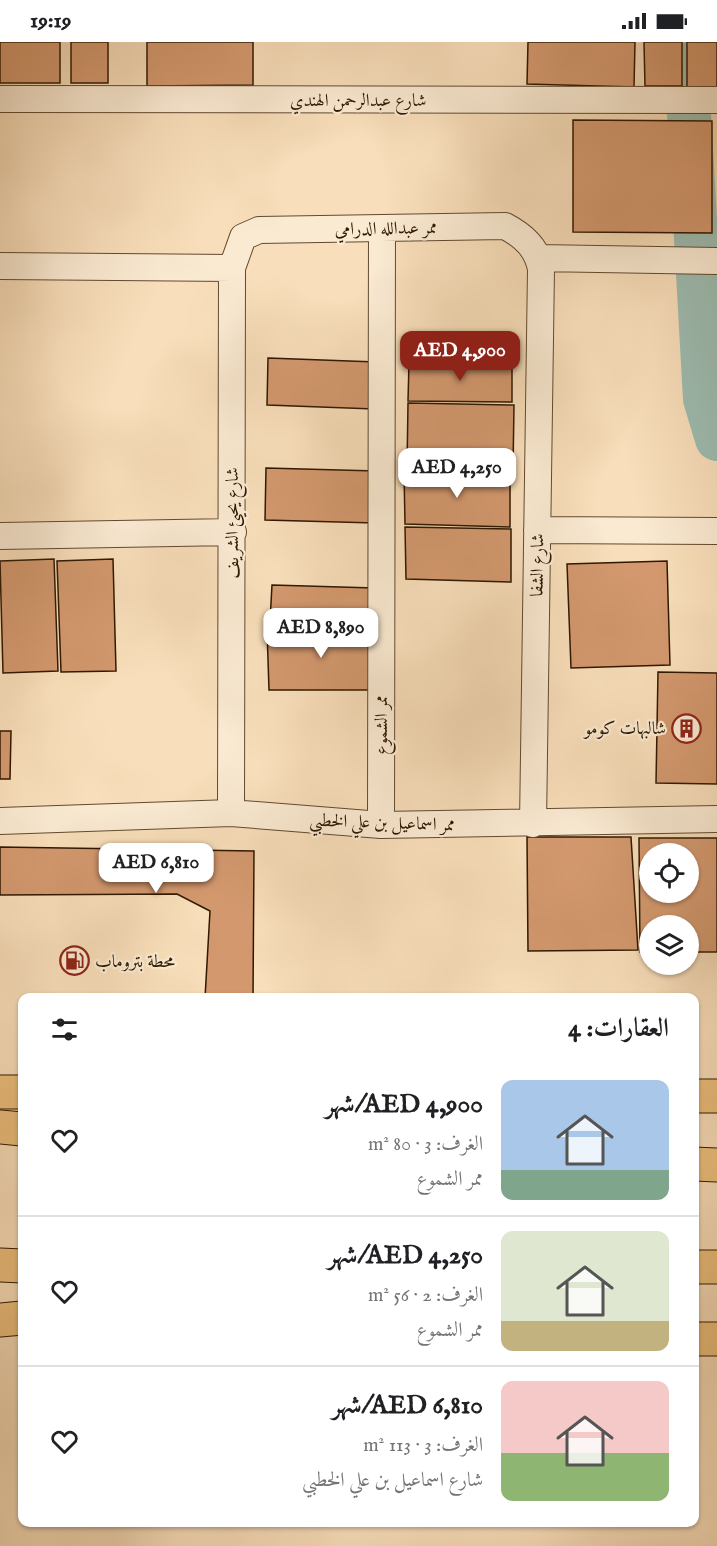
<!DOCTYPE html>
<html lang="ar">
<head>
<meta charset="utf-8">
<style>
  body { margin:0; font-family:"IM FELL English",Amiri,serif; background:#f2f2f2; color:#202124; direction:rtl; height:100vh; display:flex; flex-direction:column; font-size:22px; white-space:nowrap }
  * { box-sizing:border-box; margin:0 }
  p { font-size:20px; color:#757577 }
  .icon { flex:none; width:33px; height:33px; fill:none; stroke:currentColor; stroke-width:2; stroke-linecap:round; stroke-linejoin:round }
  .map { position:relative; flex:1; overflow:hidden; direction:ltr }
  .drawer { position:absolute; left:18px; top:951px; width:681px; height:534px; display:flex; flex-direction:column; background:#fff; border-radius:12px; box-shadow:0 2px 4px #0004; direction:rtl }
  .drawer>* { flex:none }
  .tools { position:absolute; left:639px; top:801px; display:grid; gap:12px }
  .tools a { display:grid; place-items:center; width:60px; height:60px; border-radius:50%; background:#fff; box-shadow:0 2px 4px #0004; font-size:30px }
  .price { position:absolute; translate:-50% -51px; padding:0 14px; border-radius:12px; background:#fff; color:#222; font-size:20px; line-height:39px; filter:drop-shadow(0 2px 3px #0008) }
  .price::after { content:''; position:absolute; left:50%; top:36px; width:18px; height:14px; margin-left:-9px; background:inherit; clip-path:polygon(0 0,100% 0,50% 100%) }
  .price.active { background:#8f2418; color:#fff }
  ul { padding:0; list-style:none }
  li { display:flex; align-items:center; gap:18px; height:150px; padding:0 30px }
  li+li { border-top:2px solid #e0e0e0 }
  li span { display:grid; place-items:center; flex:none; width:168px; height:120px; border-radius:12px; color:#555 }
  li>.icon { margin-inline-start:auto }
  span .icon { width:72px; height:72px; fill:#fffc; stroke-width:1 }
  li b { font-size:26px }
  h2 { display:flex; justify-content:space-between; align-items:center; height:72px; padding:0 30px; font-size:26px }
  .status { display:flex; justify-content:space-between; align-items:center; height:42px; padding:0 30px; background:#fff; direction:ltr }
  .status svg { height:16px; fill:currentColor }
  .map>svg:first-child { display:block }
</style>
</head>
<body>
<div class="status"><b>19:19</b><svg viewBox="0 0 49 12"><path d="M0 12V9h3v3zM5 12V6h3v6zM10 12V3h3v9zM15 12V0h3v12zM26 1h20v11H26zM47 4h2v5h-2z"/></svg></div>
<div class="map">
<svg width="717" height="1504" viewBox="0 0 717 1504">
  <rect width="100%" height="100%" fill="#f8deba"/>
  <filter id="stains"><feTurbulence type="fractalNoise" baseFrequency=".00333" numOctaves="4"/><feColorMatrix values="0 0 0 0 .2 0 0 0 0 .09 0 0 0 0 .02 0 0 0 .5 -.17"/></filter>
  <radialGradient id="worn" r=".72"><stop offset=".6" stop-color="#630" stop-opacity="0"/><stop offset="1" stop-color="#630" stop-opacity=".3"/></radialGradient>
  <g fill="none" stroke-linecap="round" stroke-linejoin="round">
    <path stroke="#9dbcb1" stroke-width="44" d="M685,0L705,357L717,397"/>
  </g>
  <path fill="#d3986e" stroke="#2f1800" stroke-width="1.5" fill-rule="evenodd" d="M0,0H60V41H0Z
    M71,0H108V41H71Z
    M147,0H253V43L147,44Z
    M528,0H635L634,45L527,42Z
    M644,0H682V44H645Z
    M687,0H717V45H687Z
    M573,78L712,79V191L573,190Z
    M268,316L376,320L374,367L267,363Z
    M409,321H512V360L408,359Z
    M408,361L514,363L513,427L407,425Z
    M266,426L376,429L375,481L265,478Z
    M404,430L510,432V485L405,482Z
    M405,485L511,487V540L406,537Z
    M54,517L58,629L3,631L0,519Z
    M113,517L116,629L61,630L57,519Z
    M667,519L670,623L571,626L567,522Z
    M272,543L374,546L373,582L270,579Z
    M372,585L374,648H269L267,587Z
    M658,630L717,631V742L656,741Z
    M0,689H11L10,737H0Z
    M527,795H631L638,908L528,909Z
    M639,796H717V910H688V884H650V910H640ZM650,812H688V850H650Z
    M0,805L254,809L253,956H205L210,869L177,852L0,853Z"/>
  <g fill="none" stroke-linecap="round" stroke-linejoin="round">
    <defs>
      <path id="minor" d="M0,57L717,58
        M539,216L717,219
        M0,224L232,226
        M537,488L717,489
        M0,494L233,490
        M231,771L232,226L243,195L259,188L505,184C524,194 537,206 541,227L533,782
        M0,779L231,771L381,783L717,777
        M381,783L382,186"/>
      <path id="primary" d="M0,1050H22
        M694,1054H717
        M0,1278L22,1276
        M694,1297H717"/>
      <path id="trunk" d="M0,1085L22,1087
        M694,1122L717,1123
        M0,1223L22,1224
        M694,1225H717"/>
    </defs>
    <use href="#minor" stroke="#614a2e" stroke-width="28"/>
    <use href="#primary" stroke="#2f1800" stroke-width="35"/>
    <use href="#trunk" stroke="#2f1800" stroke-width="35"/>
    <use href="#minor" stroke="#faead2" stroke-width="26"/>
    <use href="#primary" stroke="#ecbf7d" stroke-width="33"/>
    <use href="#trunk" stroke="#ecbf7d" stroke-width="33"/>
  </g>
  <defs>
    <symbol id="building-ring" viewBox="-11 -11 22 22"><circle r="9.5" fill="#faead2" stroke="#8f2418" stroke-width="1.5"/><path d="M-4-6H4V6H1V3H-1V6H-4ZM-2.5-4.3h1.7v1.8h-1.7ZM.8-4.3h1.7v1.8H.8ZM-2.5-1h1.7V.8h-1.7ZM.8-1h1.7V.8H.8Z" fill="#8f2418"/></symbol>
    <symbol id="fuel-ring" viewBox="-11 -11 22 22"><circle r="9.5" fill="#faead2" stroke="#8f2418" stroke-width="1.5"/><path d="M-5.5-6h7V0h2V4h1.3V-2.5L3-4.5l.8-.8L6-3V5H2.5V1h-1V6h-7ZM-4.2-4.7v3.2H.2V-4.7Z" fill="#8f2418"/></symbol>
  </defs>
  <g fill-rule="evenodd">
    <use href="#building-ring" x="670" y="670" width="33" height="33"/>
    <use href="#fuel-ring" x="58" y="902" width="33" height="33"/>
  </g>
  <g text-anchor="middle" stroke-width="4.5" stroke-linejoin="round" paint-order="stroke">
    <g font-size="18" fill="#2f1800" stroke="#faead2">
      <text x="358" y="64">شارع عبدالرحمن الهندي</text>
      <text transform="translate(386 186) rotate(-1)" y="6">ممر عبدالله الدرامي</text>
      <text transform="translate(232 481) rotate(-90)" y="6">شارع يحيئ الشريف</text>
      <text transform="translate(537 523) rotate(-89)" y="6">شارع الشفا</text>
      <text transform="translate(381 683) rotate(-90)" y="6">ممر الشموع</text>
      <text transform="translate(382 780) rotate(2)" y="6">ممر اسماعيل بن علي الخطبي</text>
    </g>
    <g font-size="18" fill="#2f1800" stroke="#faead2" text-anchor="end">
      <text x="666" y="692">شالبهات كومو</text>
      <text x="95" y="925" text-anchor="start">محطة بتروماب</text>
    </g>
  </g>
  <rect width="100%" height="100%" filter="url(#stains)"/>
  <rect width="100%" height="100%" fill="url(#worn)"/>
</svg>
<div class="tools">
<a><svg class="icon" aria-label="locate" viewBox="0 0 24 24"><circle cx="12" cy="12" r="6"/><path d="M12 2v4M12 18v4M2 12h4M18 12h4"/></svg></a>
<a><svg class="icon" aria-label="layers" viewBox="0 0 24 24"><path d="M12 4l9 5-9 5-9-5zM3 14l9 5 9-5"/></svg></a>
</div>
<b class="price active" style="left:460px;top:340px">AED 4,900</b>
<b class="price" style="left:457px;top:457px">AED 4,250</b>
<b class="price" style="left:321px;top:617px">AED 8,890</b>
<b class="price" style="left:156px;top:852px">AED 6,810</b>
<section class="drawer">
<h2>العقارات: 4<svg class="icon" aria-label="filters" viewBox="0 0 24 24"><path d="M4 7h16M4 17h16"/><circle cx="9" cy="7" r="2"/><circle cx="15" cy="17" r="2"/></svg></h2>
<ul>
<li><span style="background:linear-gradient(#a9c7e8 75%,#7fa58c 0)"><svg class="icon" aria-label="home" viewBox="0 0 24 24"><path d="M3 11l9-7 9 7M6 9v11h12V9"/></svg></span><div><b>AED 4,900/شهر</b><p>الغرف: 3 · 80 m²</p><p>ممر الشموع</p></div><svg class="icon" aria-label="heart" viewBox="0 0 24 24"><path d="M12 20l-8-8c-3-5 5-10 8-4 3-6 11-1 8 4z"/></svg></li>
<li><span style="background:linear-gradient(#dfe7d0 75%,#c2b280 0)"><svg class="icon" aria-label="home" viewBox="0 0 24 24"><path d="M3 11l9-7 9 7M6 9v11h12V9"/></svg></span><div><b>AED 4,250/شهر</b><p>الغرف: 2 · 56 m²</p><p>ممر الشموع</p></div><svg class="icon" aria-label="heart" viewBox="0 0 24 24"><path d="M12 20l-8-8c-3-5 5-10 8-4 3-6 11-1 8 4z"/></svg></li>
<li><span style="background:linear-gradient(#f6c9c9 60%,#8fb573 0)"><svg class="icon" aria-label="home" viewBox="0 0 24 24"><path d="M3 11l9-7 9 7M6 9v11h12V9"/></svg></span><div><b>AED 6,810/شهر</b><p>الغرف: 3 · 113 m²</p><p>شارع اسماعيل بن علي الخطبي</p></div><svg class="icon" aria-label="heart" viewBox="0 0 24 24"><path d="M12 20l-8-8c-3-5 5-10 8-4 3-6 11-1 8 4z"/></svg></li>
</ul>
</section>
</div>
</body>
</html>
